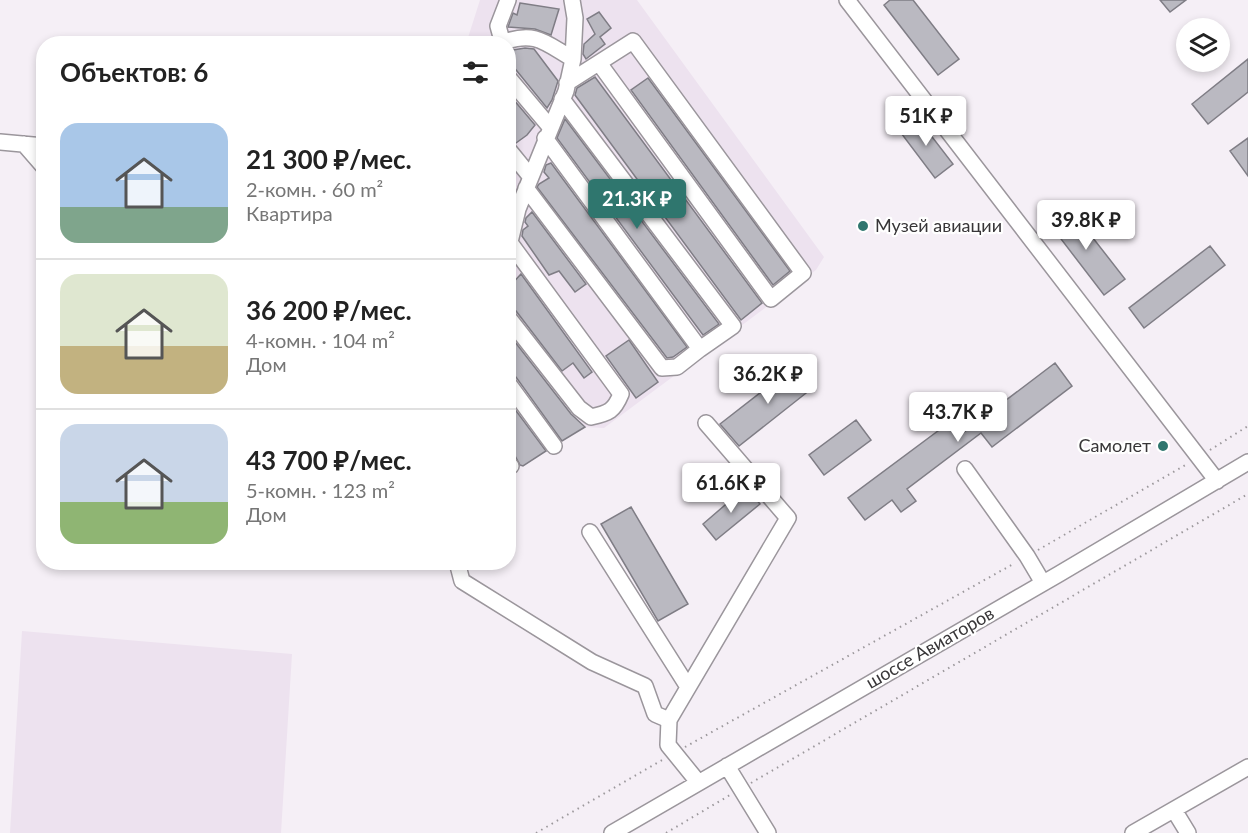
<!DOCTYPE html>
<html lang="ru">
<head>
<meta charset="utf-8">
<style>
  body { margin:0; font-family:Lato,sans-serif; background:#f2f2f2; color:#222; height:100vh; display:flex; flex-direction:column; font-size:22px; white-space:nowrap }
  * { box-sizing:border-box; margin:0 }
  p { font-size:20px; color:#767676 }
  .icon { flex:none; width:33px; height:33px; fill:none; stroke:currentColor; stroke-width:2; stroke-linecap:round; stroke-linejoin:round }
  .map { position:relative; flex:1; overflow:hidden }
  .sheet { position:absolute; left:36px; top:36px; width:480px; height:534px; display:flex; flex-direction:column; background:#fff; border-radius:24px; box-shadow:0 3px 9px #0003 }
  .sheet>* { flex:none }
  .tools { position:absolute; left:1176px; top:18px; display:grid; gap:12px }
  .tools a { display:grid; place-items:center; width:54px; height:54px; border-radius:50%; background:#fff; box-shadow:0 3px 9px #0003; font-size:30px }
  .price { position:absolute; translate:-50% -51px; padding:0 14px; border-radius:6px; background:#fff; color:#222; font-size:20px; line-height:39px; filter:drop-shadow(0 2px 3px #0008) }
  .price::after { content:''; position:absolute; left:50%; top:36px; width:18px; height:14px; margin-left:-9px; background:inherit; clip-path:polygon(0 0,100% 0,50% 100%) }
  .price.active { background:#2f766e; color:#fff }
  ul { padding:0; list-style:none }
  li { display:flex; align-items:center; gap:18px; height:150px; padding:0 24px }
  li+li { border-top:2px solid #e0e0e0 }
  li span { display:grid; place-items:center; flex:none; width:168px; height:120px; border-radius:18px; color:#555 }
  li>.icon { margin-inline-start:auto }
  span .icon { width:72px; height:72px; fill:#fffc; stroke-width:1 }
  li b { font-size:26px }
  h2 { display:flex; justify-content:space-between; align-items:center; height:72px; padding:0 24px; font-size:26px }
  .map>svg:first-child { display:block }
</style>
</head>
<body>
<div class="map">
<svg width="1248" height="833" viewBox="0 0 1248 833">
  <rect width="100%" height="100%" fill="#f5eff6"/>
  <path fill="#ede2ef" d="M480,0H637L824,257L816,270L604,428L585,427L509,474L508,44H466Z
    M22,631L292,654L281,833H10Z"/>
  <path fill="#bab9c1" stroke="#7f7d85" stroke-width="1.5" d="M890,0H913L959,59L938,75L884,5Z
    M1160,0H1186L1170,12Z
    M520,3L559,9L551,35L535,29L508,27L513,13L517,15Z
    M599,12L611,28L600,37L605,44L586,59L583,54L584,44L595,34L587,19Z
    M525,48L534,49L558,81L552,100L547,108L508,60V53L513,50Z
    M1248,59V92L1208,124L1192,104Z
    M595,77L762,303L741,320L575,95L577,88Z
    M648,78L790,271L773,285L631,90Z
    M508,93L535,125L527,135L516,143L508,140Z
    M916,116L953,164L935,178L898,129Z
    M565,119L719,324L703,335L557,138Z
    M1248,138V176L1230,151Z
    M551,163L687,347L673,357L667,358L537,187L539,184L549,178L544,172L546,165Z
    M1068,206L1125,279L1104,295L1048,222Z
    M532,212L586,284L575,292L559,271L549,275L522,236L523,230L528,226L525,222L526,218Z
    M1210,246L1225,265L1144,328L1129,308Z
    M521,274L592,372L584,378L573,363L562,371L516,311L508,308V288Z
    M508,333L571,414L585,427L562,441L516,377L508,373Z
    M629,340L658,382L636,398L606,356Z
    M1055,363L1072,386L992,447L981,433L907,489L916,501L901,512L892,500L865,520L848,498L954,419L964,432Z
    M797,364L815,386L739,446L720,424Z
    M508,400L546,451L523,466L520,465L515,456L508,454Z
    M856,420L871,440L824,475L809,455Z
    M746,487L760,504L716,540L703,524Z
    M631,507L688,604L658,621L601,524Z"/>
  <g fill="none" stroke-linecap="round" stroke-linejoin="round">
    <defs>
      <path id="minor" d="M847,0L1217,481
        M504,42C536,31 545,43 573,59
        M503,44L498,26L508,0
        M508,77L550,127
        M567,83L633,41L803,273L771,299L599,63
        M545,138L700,349L733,326L562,99
        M0,142L44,146
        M24,144L44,167
        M508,149L530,176
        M526,188L662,368L677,367L700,349
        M508,250L518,209L566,91L573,59L575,18L572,0
        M508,317L579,408L591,417C609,413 614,411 621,394L511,244
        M508,383L554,446
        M508,463L511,466
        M965,469L1027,556L1043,583
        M590,532L688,687
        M457,562L462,581L592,662L645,686L655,714L669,720L668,745L698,782
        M669,720L788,518L706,423
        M727,766L768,833
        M1174,810L1188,833
        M612,833L1059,574L1248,462
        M1133,833L1248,767"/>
    </defs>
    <use href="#minor" stroke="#9b969c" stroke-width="18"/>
    <path stroke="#9c989c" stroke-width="2" stroke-dasharray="1.5 4.5" stroke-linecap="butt" d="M1210,450L1248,426
      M1038,550L1187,464
      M685,747L1015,563
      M751,783L1248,494
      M536,833L664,759
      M666,833L730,795"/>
    <use href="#minor" stroke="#fff" stroke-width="15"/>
  </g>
  <g fill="#2f766e" stroke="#fff" stroke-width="2">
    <circle cx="863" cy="226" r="6"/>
    <circle cx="1163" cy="446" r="6"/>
  </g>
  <g text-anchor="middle" stroke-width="4.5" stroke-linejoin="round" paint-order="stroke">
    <g font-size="18" fill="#383638" stroke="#fff" text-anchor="start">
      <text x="875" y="232">Музей авиации</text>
      <text x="1151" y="452" text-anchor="end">Самолет</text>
    </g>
    <g font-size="18" fill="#383638" stroke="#fff">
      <text transform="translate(930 648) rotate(-30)" y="6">шоссе Авиаторов</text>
    </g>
  </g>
</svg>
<div class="tools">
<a><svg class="icon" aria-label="layers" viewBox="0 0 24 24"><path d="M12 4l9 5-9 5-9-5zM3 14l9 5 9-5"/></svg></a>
</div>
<b class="price" style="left:926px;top:147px">51K ₽</b>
<b class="price active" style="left:637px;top:230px">21.3K ₽</b>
<b class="price" style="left:1086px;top:251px">39.8K ₽</b>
<b class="price" style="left:768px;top:405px">36.2K ₽</b>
<b class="price" style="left:958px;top:443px">43.7K ₽</b>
<b class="price" style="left:731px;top:514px">61.6K ₽</b>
<section class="sheet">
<h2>Объектов: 6<svg class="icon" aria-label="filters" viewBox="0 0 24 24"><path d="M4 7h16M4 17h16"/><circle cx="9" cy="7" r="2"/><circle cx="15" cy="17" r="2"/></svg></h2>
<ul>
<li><span style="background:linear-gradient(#a9c7e8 70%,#7fa58c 0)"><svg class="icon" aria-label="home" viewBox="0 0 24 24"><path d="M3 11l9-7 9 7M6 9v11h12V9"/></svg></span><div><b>21 300 ₽/мес.</b><p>2-комн. · 60 m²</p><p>Квартира</p></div></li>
<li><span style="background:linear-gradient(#dfe7d0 60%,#c2b280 0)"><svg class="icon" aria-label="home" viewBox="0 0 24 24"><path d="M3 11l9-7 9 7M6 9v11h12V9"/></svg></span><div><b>36 200 ₽/мес.</b><p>4-комн. · 104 m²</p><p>Дом</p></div></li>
<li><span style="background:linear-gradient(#c9d6e8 65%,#8fb573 0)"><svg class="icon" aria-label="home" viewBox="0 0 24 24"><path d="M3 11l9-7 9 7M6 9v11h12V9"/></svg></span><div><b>43 700 ₽/мес.</b><p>5-комн. · 123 m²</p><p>Дом</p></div></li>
</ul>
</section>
</div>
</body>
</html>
